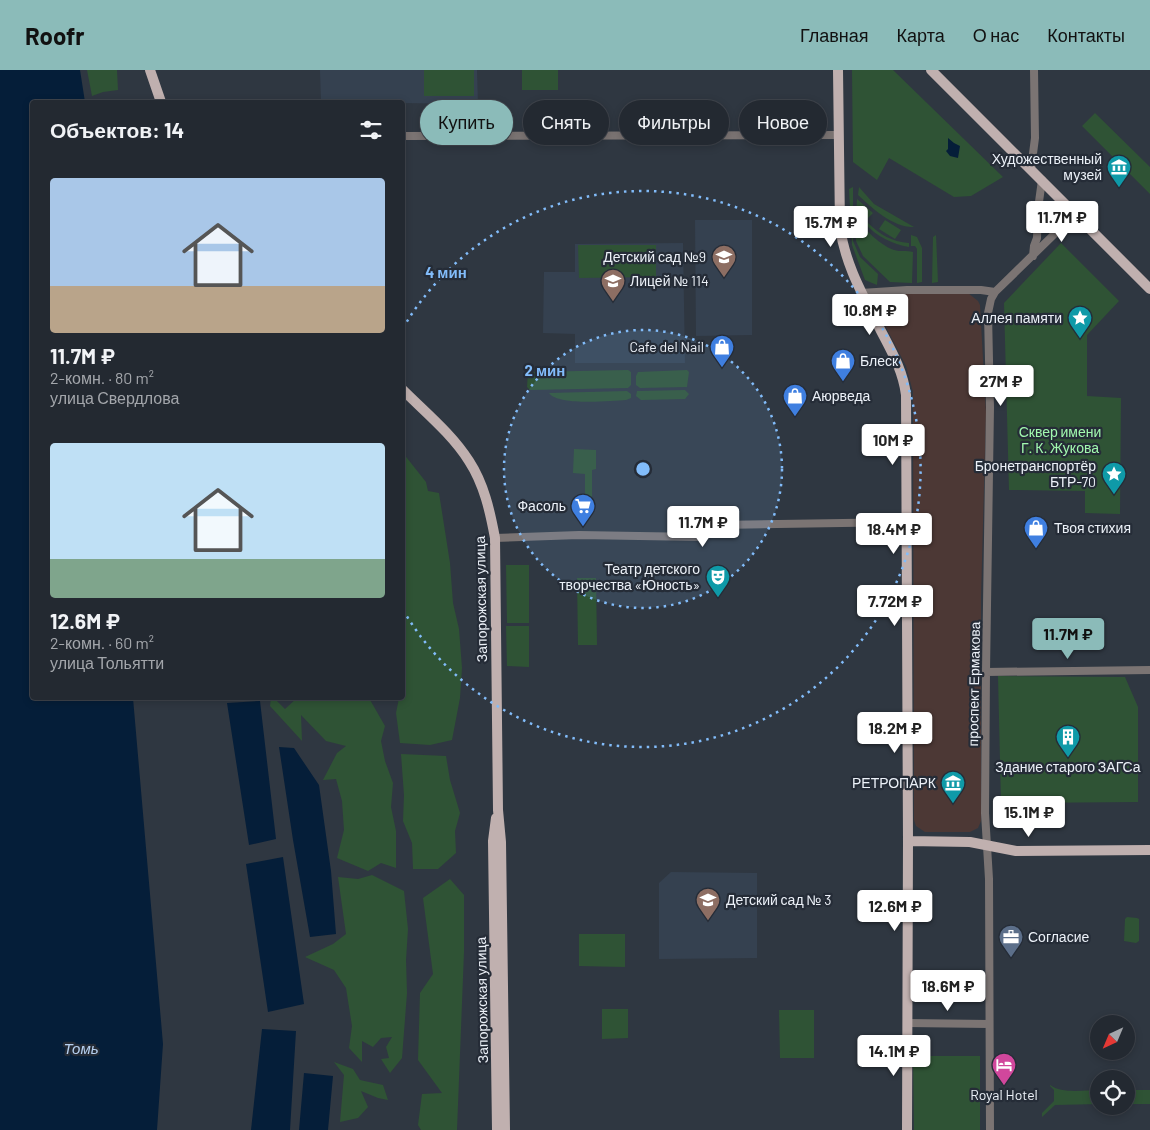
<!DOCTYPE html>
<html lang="ru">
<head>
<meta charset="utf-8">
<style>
  body { margin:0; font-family:Barlow,sans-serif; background:#2f353d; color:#f1f3f6; height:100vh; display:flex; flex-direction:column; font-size:19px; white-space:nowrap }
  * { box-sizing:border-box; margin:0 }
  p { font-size:16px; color:#a3a6ab }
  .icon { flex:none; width:28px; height:28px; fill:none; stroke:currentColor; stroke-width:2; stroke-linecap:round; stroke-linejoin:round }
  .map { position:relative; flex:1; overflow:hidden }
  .side { position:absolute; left:30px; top:30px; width:375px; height:600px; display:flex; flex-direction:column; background:#232931; border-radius:5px; box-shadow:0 2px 8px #0003,0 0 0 1px #40454d }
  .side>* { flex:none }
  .guide { position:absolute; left:420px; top:30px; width:475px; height:45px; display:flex; gap:10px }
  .needle { width:32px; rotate:224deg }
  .controls { position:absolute; left:1090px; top:945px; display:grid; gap:10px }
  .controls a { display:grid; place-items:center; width:45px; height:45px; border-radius:50%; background:#232931; box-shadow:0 2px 8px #0003,0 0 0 1px #40454d; font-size:25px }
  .price { position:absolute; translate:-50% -42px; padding:0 11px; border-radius:5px; background:#fff; color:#222; font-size:16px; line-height:32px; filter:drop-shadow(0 1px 2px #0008) }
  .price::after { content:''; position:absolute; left:50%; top:30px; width:15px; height:11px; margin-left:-8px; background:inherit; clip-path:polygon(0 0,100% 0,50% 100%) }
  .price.current { background:#8bbbb9; color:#111 }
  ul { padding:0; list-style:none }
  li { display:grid; align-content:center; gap:10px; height:265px; padding:0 20px }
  li span { display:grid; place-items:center; height:155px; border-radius:5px; color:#555 }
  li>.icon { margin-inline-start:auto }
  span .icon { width:90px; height:90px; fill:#fffc; stroke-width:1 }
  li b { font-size:21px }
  h2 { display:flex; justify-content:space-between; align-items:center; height:60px; padding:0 20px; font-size:21px }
  .pill { padding:0 18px; border-radius:22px; background:#232931; box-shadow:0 2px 8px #0003,0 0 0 1px #40454d; font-size:18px; line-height:45px }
  .pill.current { background:#8bbbb9; color:#111 }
  header { display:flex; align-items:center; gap:30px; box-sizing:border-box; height:70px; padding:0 25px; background:#8bbbb9; color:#111 }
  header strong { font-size:24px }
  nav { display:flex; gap:28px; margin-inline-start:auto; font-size:18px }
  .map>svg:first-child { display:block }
</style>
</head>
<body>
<header>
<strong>Roofr</strong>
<nav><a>Главная</a><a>Карта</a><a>О нас</a><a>Контакты</a></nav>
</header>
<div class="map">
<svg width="1150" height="1060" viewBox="0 0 1150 1060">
  <rect width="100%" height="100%" fill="#2f3741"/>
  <path fill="#4c3835" d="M884,223H968L978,231L980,235L986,343L981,527V751L978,758L970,762H925L916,756L914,750L913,322L906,296L875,236L876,228Z"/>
  <path fill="#354150" d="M320,0H477L478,34L321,32Z
    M695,150H752V265L696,266Z
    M683,173L685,293H575V264L543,263L544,202H575V174Z
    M671,802L757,803V888L659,889V813Z"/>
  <path fill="#2f5335" d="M87,0H117L118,20L103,22L92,26Z
    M424,0H474V26H424Z
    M522,0H558V20H522Z
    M852,0H893L1003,107L971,126L954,127L889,88L877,110L853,92Z
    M1095,43L1150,97V124L1082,56Z
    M853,117V171L860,187L878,204L877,215L865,210L852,175L849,119Z
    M859,117L874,134L914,157C894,158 873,139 858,125Z
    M857,129L873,143L864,152L856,146Z
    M856,150C867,160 879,175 894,180C900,182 907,180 913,182L912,213L890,212L863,186L856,171Z
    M885,150L901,160L895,169L879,159Z
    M867,152C879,164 892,172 909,173V177C892,174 878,167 865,154Z
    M911,165L917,167L922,178V212L917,213V179L915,176H911Z
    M936,165L938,212L932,213L933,167Z
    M1061,173L1119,231L1087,265V326L1121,328L1120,444L1085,443V421L1009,420L1004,233Z
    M578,175H656V207L579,208Z
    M628,300L631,302V315L628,318L530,320L527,317L528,302H531Z
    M687,300L689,302L687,317L640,318L636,315V306L638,302Z
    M685,320L689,324L685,329L641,330L636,326L637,321H640Z
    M627,321L631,324V328L626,330C610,331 558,336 549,323Z
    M574,379L596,380V399L592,400V432H585V404L573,403Z
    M403,383L426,412L428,421L439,423L450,493L453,533L459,559L462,598L460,628L452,670L430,675L400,673L396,643L399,628H392H402Z
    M506,495H529V553H507Z
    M577,508H596L597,575H578Z
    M506,556H529V597L507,596Z
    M998,606L1125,607L1138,637V732L1001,733Z
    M271,628H274L285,639L297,628H369L385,656L381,671L385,691L393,713L391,737L396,761V798L381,793L368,801L337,788L344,760L342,731L336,709L323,710L337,683L346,676L326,671L301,645L302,671L270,636Z
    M401,684L446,686L450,710L460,743L455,761L456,783L438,799H413L412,773L403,751L404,725Z
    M372,805L404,821L408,859L406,890L407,923L402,988L390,1003L381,989L389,988L386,977L392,967L381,968L373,977L362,971V992L349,978L352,956L346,918L334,900L305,887L333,874L346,864L338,807L358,809Z
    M450,809L464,825V882L457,1060H421L418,1055L422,1024L442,1023L418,990L420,923L433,904L423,828Z
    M1127,847L1137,848L1139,849V871L1136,873L1124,871L1125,849Z
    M579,864H625V897L579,896Z
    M602,939H628V968L602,969Z
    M779,940H814V988H780Z
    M913,986H980V1060H914Z
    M334,992L353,999L360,1010L383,1015L388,1030L378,1028L361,1021L368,1037L358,1048L340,1052L344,1005Z
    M1050,1015C1062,1024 1084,1020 1099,1020V1034L1055,1035L1042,1047V1043L1054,1031V1020L1050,1016Z
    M1126,1020H1150V1034H1126Z"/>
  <path fill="#051e39" d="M0,0H80L85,32H32V628H133L163,974L157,1060H0Z
    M948,68L954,73L960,76L958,88L950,86L946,81L948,79Z
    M260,631L276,769L249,775L227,633Z
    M279,677L294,678L319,715L331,801L336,864L310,867L293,770Z
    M283,787L304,934L268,942L246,794Z
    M262,959L296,961L290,1060H251Z
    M304,1003L333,1006L328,1060H299Z"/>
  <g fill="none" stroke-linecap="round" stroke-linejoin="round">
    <path stroke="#7b7473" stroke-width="8" d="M402,66L839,65
      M1031,99L1035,68L1034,0
      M1033,186L1034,176L1037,168L1038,139L1042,110
      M861,223L907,220H981L995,222
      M495,468L579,465L699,467L712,457L719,455L907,452
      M986,602L1150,600
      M907,953L989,954
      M990,1060L989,809L985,743L986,602L990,337L988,243L991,229L995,222L1075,144"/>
    <path stroke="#c0b0af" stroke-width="10" d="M150,0L161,32
      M838,0L840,157C845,195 864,227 881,261C892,282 903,301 906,325L908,771L907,1060
      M931,0L1150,219
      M402,319C425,342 452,364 469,391C484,414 490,441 495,468L498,740L501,772L505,1060
      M496,748L493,771L497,1060
      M908,771L970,772L1016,781L1150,780"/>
  </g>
  <circle cx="643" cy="399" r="139" fill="#82bcfa" fill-opacity=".12"/>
  <g fill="none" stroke="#82bcfa" stroke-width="2.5" stroke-dasharray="2.5 5">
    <circle cx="643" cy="399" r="139"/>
    <path d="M403 258A278 278 0 1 1 403 540"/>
  </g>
  <defs>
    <symbol id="museum-pin" viewBox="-11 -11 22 30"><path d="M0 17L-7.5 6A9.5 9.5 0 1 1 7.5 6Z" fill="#0f9aa8" stroke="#252c37"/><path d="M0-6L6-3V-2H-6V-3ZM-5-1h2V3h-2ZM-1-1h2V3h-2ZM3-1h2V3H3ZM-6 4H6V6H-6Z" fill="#fff"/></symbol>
    <symbol id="school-pin" viewBox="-11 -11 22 30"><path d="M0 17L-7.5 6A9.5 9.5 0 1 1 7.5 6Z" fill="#8d6e63" stroke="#252c37"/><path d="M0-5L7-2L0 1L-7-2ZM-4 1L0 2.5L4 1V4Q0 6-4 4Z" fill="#fff"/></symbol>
    <symbol id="sight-pin" viewBox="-11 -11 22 30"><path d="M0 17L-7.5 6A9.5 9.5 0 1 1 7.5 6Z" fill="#0f9aa8" stroke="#252c37"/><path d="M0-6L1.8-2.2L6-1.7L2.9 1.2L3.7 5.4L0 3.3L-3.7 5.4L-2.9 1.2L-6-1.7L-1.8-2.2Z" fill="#fff"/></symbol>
    <symbol id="shop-pin" viewBox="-11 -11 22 30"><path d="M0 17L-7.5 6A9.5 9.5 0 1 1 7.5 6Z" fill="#3f7fe0" stroke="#252c37"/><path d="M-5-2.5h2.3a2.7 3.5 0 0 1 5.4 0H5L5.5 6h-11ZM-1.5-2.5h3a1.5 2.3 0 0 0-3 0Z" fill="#fff"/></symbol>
    <symbol id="supermarket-pin" viewBox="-11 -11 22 30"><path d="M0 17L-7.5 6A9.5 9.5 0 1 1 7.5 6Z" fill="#3f7fe0" stroke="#252c37"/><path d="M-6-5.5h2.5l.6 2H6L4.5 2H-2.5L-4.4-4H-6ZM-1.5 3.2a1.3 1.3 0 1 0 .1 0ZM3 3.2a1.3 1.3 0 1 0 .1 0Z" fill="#fff"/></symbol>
    <symbol id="theatre-pin" viewBox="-11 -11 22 30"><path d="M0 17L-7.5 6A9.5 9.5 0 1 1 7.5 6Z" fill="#0f9aa8" stroke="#252c37"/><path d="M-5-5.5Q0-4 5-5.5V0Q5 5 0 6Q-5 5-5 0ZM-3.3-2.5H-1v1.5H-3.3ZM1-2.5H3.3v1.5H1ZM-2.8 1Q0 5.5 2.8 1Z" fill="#fff"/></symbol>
    <symbol id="building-pin" viewBox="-11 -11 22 30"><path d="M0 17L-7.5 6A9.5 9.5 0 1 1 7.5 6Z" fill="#0f9aa8" stroke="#252c37"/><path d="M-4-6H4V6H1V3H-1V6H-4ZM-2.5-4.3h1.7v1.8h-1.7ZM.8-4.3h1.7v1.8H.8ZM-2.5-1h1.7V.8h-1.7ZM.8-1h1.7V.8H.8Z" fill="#fff"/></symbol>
    <symbol id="office-pin" viewBox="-11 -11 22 30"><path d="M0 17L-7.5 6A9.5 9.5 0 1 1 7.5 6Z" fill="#5c6f8a" stroke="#252c37"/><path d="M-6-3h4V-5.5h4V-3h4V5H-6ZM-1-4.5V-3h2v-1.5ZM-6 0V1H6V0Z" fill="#fff"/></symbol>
    <symbol id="hotel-pin" viewBox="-11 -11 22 30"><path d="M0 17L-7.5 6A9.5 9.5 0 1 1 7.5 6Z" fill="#d1479c" stroke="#252c37"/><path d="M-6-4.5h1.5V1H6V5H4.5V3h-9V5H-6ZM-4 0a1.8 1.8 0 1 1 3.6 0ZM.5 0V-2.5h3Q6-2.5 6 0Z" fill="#fff"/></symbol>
  </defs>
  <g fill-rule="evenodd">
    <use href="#museum-pin" x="1105" y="83" width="28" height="38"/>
    <use href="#school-pin" x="710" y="173" width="28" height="38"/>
    <use href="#school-pin" x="599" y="197" width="28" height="38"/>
    <use href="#sight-pin" x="1066" y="234" width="28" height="38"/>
    <use href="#shop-pin" x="708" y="263" width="28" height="38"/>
    <use href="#shop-pin" x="829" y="277" width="28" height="38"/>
    <use href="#shop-pin" x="781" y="312" width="28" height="38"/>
    <use href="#sight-pin" x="1100" y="390" width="28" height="38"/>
    <use href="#supermarket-pin" x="569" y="422" width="28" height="38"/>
    <use href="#shop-pin" x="1022" y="444" width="28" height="38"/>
    <use href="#theatre-pin" x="704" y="493" width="28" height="38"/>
    <use href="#building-pin" x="1054" y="653" width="28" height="38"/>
    <use href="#museum-pin" x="939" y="699" width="28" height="38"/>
    <use href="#school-pin" x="694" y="816" width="28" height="38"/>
    <use href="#office-pin" x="997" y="853" width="28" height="38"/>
    <use href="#hotel-pin" x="990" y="981" width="28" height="38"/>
  </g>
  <g text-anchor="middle" stroke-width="4.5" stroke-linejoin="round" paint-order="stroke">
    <g font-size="14" fill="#ecf1f8" stroke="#252c37" text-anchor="end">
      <text x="1102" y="94">Художественный<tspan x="1102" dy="16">музей</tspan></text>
      <text x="706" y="192">Детский сад №9</text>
      <text x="630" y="216" text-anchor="start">Лицей № 114</text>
      <text x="1062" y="253">Аллея памяти</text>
      <text x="704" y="282">Cafe del Nail</text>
      <text x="860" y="296" text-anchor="start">Блеск</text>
      <text x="812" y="331" text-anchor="start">Аюрведа</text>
      <text x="1096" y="401">Бронетранспортёр<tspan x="1096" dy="16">БТР-70</tspan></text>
      <text x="566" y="441">Фасоль</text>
      <text x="1054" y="463" text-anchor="start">Твоя стихия</text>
      <text x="700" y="504">Театр детского<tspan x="700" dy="16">творчества «Юность»</tspan></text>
      <text x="1068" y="702" text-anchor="middle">Здание старого ЗАГСа</text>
      <text x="936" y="718">РЕТРОПАРК</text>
      <text x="726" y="835" text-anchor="start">Детский сад № 3</text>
      <text x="1028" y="872" text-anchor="start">Согласие</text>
      <text x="1004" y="1030" text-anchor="middle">Royal Hotel</text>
    </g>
    <g font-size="14" fill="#a2f9af" stroke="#252c37">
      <text x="1060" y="367">Сквер имени<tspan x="1060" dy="16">Г. К. Жукова</tspan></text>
    </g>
    <g font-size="14" fill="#ecf1f8" stroke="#252c37">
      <text transform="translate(481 529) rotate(-91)" y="5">Запорожская улица</text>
      <text transform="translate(974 614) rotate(-89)" y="5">проспект Ермакова</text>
      <text transform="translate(482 930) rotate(-91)" y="5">Запорожская улица</text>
    </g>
    <g font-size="15" font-style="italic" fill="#b6d0f0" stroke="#252c37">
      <text x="81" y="984">Томь</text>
    </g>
  </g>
  <circle cx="643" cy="399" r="8" fill="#82bcfa" stroke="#252c37" stroke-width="2.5"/>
  <g font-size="15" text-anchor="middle" font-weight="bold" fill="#82bcfa" stroke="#252c37" stroke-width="4.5" stroke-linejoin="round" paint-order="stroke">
    <text x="446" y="208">4 мин</text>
    <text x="545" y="306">2 мин</text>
  </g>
</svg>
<div class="controls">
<a><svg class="needle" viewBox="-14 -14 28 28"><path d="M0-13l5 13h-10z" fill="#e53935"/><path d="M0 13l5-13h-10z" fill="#a3a6ab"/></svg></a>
<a><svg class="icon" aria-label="locate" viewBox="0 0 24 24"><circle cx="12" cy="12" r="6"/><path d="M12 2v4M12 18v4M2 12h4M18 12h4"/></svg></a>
</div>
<b class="price" style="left:1062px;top:173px">11.7M ₽</b>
<b class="price" style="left:831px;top:178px">15.7M ₽</b>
<b class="price" style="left:870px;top:266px">10.8M ₽</b>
<b class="price" style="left:1001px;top:337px">27M ₽</b>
<b class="price" style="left:893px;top:396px">10M ₽</b>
<b class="price" style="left:703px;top:478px">11.7M ₽</b>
<b class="price" style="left:894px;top:485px">18.4M ₽</b>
<b class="price" style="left:895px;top:557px">7.72M ₽</b>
<b class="price current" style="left:1068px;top:590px">11.7M ₽</b>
<b class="price" style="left:895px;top:684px">18.2M ₽</b>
<b class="price" style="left:1029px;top:768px">15.1M ₽</b>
<b class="price" style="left:895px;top:862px">12.6M ₽</b>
<b class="price" style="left:948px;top:942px">18.6M ₽</b>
<b class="price" style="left:894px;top:1007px">14.1M ₽</b>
<div class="guide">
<a class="pill current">Купить</a>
<a class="pill">Снять</a>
<a class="pill">Фильтры</a>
<a class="pill">Новое</a>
</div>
<section class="side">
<h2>Объектов: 14<svg class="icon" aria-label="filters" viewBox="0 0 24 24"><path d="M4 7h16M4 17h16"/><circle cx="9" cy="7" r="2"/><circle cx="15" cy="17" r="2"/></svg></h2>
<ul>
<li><span style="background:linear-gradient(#a9c7e8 70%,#b9a48a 0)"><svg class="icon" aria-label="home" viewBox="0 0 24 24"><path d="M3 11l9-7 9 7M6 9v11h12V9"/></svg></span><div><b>11.7M ₽</b><p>2-комн. · 80 m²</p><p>улица Свердлова</p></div></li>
<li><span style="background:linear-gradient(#bfe0f5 75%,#7fa58c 0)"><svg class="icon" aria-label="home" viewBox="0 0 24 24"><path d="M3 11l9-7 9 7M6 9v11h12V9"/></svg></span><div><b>12.6M ₽</b><p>2-комн. · 60 m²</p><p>улица Тольятти</p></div></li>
</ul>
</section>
</div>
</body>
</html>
